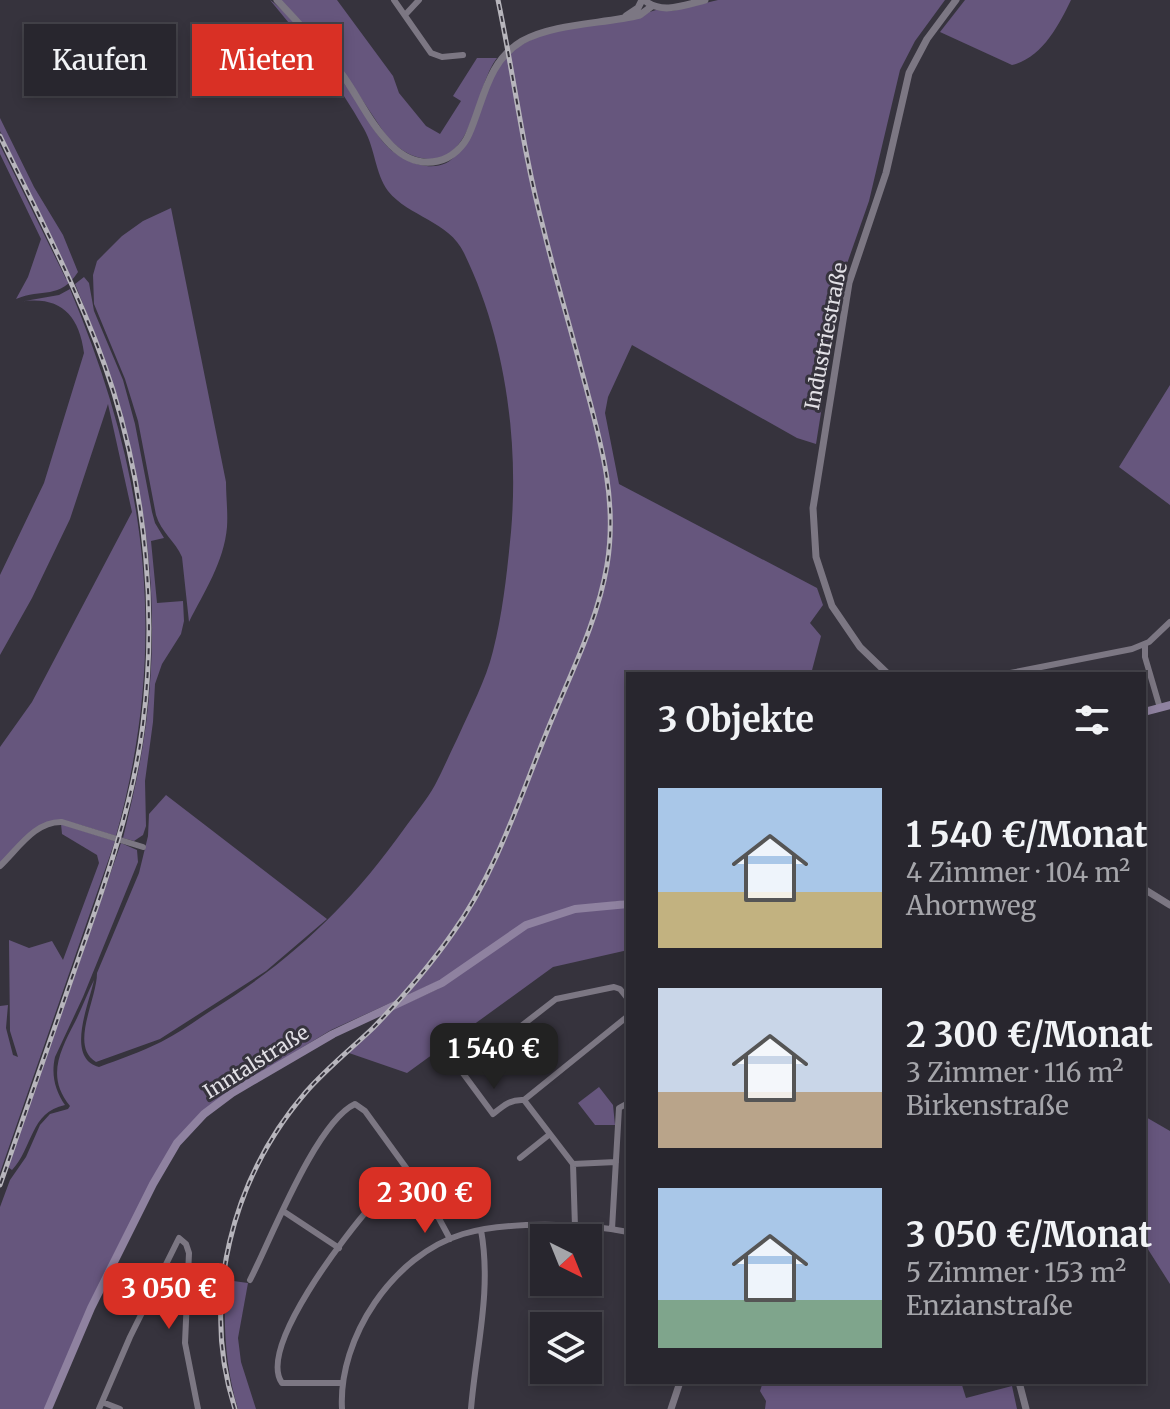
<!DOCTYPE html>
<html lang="de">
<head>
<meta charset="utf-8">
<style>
  body { margin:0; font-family:Merriweather,serif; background:#34323a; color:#f1f3f6; height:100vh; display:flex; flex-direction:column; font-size:30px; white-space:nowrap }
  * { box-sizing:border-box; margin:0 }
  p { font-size:26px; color:#a5a5aa }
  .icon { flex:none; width:44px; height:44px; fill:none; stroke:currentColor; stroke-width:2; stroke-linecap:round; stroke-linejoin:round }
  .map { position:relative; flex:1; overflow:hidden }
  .side { position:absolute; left:626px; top:672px; width:520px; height:712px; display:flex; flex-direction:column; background:#28262e; border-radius:0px; box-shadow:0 4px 12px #0003,0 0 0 2px #44434a }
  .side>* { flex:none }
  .top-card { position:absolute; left:24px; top:24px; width:482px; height:72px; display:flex; gap:16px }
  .needle { width:52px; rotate:137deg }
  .buttons { position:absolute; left:530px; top:1224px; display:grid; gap:16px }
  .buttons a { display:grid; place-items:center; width:72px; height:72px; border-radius:0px; background:#28262e; box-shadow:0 4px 12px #0003,0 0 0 2px #44434a; font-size:40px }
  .price { position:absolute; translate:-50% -68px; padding:0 18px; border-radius:16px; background:#d93025; color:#fff; font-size:26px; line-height:52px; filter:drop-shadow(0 2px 4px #0008) }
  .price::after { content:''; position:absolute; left:50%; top:48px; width:24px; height:18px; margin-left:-12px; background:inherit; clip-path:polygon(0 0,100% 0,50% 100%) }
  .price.active { background:#222; color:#fff }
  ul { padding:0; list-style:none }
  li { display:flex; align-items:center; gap:24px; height:200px; padding:0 32px }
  li span { display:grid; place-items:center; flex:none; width:224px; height:160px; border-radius:0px; color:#555 }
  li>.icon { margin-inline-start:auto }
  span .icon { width:96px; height:96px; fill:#fffc; stroke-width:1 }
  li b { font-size:34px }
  h2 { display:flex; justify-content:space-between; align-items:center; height:96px; padding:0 32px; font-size:34px }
  .pill { padding:0 28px; border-radius:0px; background:#28262e; box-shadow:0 4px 12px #0003,0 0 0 2px #44434a; font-size:28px; line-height:72px }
  .pill.active { background:#d93025; color:#fff }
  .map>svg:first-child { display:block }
</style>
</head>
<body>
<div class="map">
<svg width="1170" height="1409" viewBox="0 0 1170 1409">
  <rect width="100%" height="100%" fill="#36333d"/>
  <path fill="#66567d" d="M270,0C292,15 337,72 353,96C365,112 373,132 387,146C403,163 441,178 457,153C479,119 482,67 521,45C560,22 613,25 656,10L672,11L718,0H945L915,41L900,70L869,201L843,275L816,444L797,438L632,345L608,397L605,413L619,484L817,588L823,605L810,623L821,636L811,674H628V900L574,907L524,923L445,978L331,1030L260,1073L201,1112L175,1141L150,1183L88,1307L45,1409H0V1207L10,1180L26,1157L40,1125L50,1114L68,1109L70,1106C46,1077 60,1051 75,1022C82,1008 87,994 94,980C89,1004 65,1058 99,1067C120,1059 141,1052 161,1042C179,1033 195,1021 212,1010C292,960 349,906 404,829C414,815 426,801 435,785C443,770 450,753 458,737C470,710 486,680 493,651C503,612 507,572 511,532C519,440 505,337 464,253C449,221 409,217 388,191C375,173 375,148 364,129C338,82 304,41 270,0Z
    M281,0H337L393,76L399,93L426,126L440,134L461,101L453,96L477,58H497C475,86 475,158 431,159C412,159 399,149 387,137L341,68Z
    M965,0H1071C1059,25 1042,58 1012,65L940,32Z
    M0,118L34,187L63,235L78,272C60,300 42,288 16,299L28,277L41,239L0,154V145L66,279L70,277L0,131Z
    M171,208L226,482C226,497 228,512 227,527C224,562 204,592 189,622L182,557C175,541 161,532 156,515L138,421L125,379L94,304L93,275L97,261L122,236L143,221Z
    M84,277L89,283L94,311L123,380L135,424L152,512L155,523L164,538L151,541L157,603L183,601L184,621L181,634L162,664L155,684L153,722L145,781L146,826L143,835L134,841L123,838C132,801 141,763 146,724C166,566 135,429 75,284Z
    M70,289C147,473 170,641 116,836C45,814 53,810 0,863V747L32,702L132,512L108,404L70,519L32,598L0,655V575L44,483L84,353C79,313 58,295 19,302L59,295Z
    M1170,385V505L1119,467Z
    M166,795L327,919L266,971L160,1039L96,1062C69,1046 97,1000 97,973L139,873L148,836L149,814Z
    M61,824L115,841L0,1173V1006L8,1005L6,1028L13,1055L18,1057L10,1031L9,940L29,948L52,941L63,960L99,863L97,855L62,834Z
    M121,843L137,850L138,862L83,997L55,1057C51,1075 55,1090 65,1105C30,1112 33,1148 12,1170L8,1167Z
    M628,907V950L553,967L407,1073L349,1053L394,1009L438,989L527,927L574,912Z
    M599,1087L613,1105L615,1125H595L578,1103Z
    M1144,1116L1170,1131V1284L1144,1243Z
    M226,1280L248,1283L238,1338L241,1362L256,1409H238C225,1366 223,1324 226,1280Z
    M763,1382H961L966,1398L1012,1386L1017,1409H765L766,1401L760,1391Z"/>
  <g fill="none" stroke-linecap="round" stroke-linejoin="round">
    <path stroke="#7c7783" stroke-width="6" d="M394,0L431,53L442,57L463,55
      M405,15L419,0
      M1145,644V657L1160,708
      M1005,674L1132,649L1149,642L1170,622
      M0,866C18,849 35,821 62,822L143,847
      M524,1100C511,1099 504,1105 493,1114L462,1072L556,999L614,987L620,989L628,999
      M524,1100L573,1164L575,1227
      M524,1100L628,1016
      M520,1158L550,1134
      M573,1164L616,1162
      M283,1211L339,1248
      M612,1229L619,1108L628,1103
      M250,1280C271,1239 316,1122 355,1104L365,1111L428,1198L450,1239
      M341,1383H282C257,1348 347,1233 372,1205C383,1193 396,1182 408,1171
      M102,1402L120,1409
      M99,1409L130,1337L179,1238L186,1244L189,1253L185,1343L198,1409
      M342,1409C338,1338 393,1255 463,1234C507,1221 583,1223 628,1232
      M471,1409C476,1348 492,1291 481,1230"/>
    <path stroke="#7c7783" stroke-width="7" d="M277,0C299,23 321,48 341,73C365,104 389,172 438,161C452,158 464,146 469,134C484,100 487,62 522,41C554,23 604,24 640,15L652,6
      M644,0C661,15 685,5 705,0
      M626,16L638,8L642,0
      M888,674L860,647L832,606L816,557L813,508L849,283L886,173L909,73L927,39L956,0
      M1144,889L1170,905
      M1019,1382L1026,1409
      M671,1409L680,1382"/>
    <path stroke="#8f82a0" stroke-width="8" d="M1144,712L1170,705
      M48,1409L91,1308L153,1184L177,1143L204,1114L232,1093L333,1034L442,983L526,925L575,909L628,904"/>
    <defs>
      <path id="rail" d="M0,136C40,219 85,302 113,390C146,497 157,613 143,724C133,804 106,881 79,957C53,1033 27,1109 0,1185
        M235,1409C200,1300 232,1178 306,1092C326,1069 351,1049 373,1028C401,999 429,967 452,934C497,872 521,794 550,724C571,673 598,620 607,565C618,499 600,439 583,376C570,326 555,277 543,227C523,152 514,76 498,0"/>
    </defs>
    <use href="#rail" stroke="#b7b5bc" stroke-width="5"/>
    <use href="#rail" stroke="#36333d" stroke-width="2" stroke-dasharray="6" stroke-linecap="butt"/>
  </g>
  <g text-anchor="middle" stroke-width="6" stroke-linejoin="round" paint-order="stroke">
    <g font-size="20" fill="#e2e0e6" stroke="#36333d">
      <text transform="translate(826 336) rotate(-79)" y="7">Industriestraße</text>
      <text transform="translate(256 1062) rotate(-32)" y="7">Inntalstraße</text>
    </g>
  </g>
</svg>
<div class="buttons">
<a><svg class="needle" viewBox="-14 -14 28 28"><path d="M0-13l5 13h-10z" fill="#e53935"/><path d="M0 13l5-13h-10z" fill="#a5a5aa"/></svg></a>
<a><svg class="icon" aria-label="layers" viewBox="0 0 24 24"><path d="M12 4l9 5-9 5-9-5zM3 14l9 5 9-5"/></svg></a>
</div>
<b class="price active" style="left:494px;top:1091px">1 540 €</b>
<b class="price" style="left:425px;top:1235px">2 300 €</b>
<b class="price" style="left:169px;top:1331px">3 050 €</b>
<div class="top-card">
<a class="pill">Kaufen</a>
<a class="pill active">Mieten</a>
</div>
<section class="side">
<h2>3 Objekte<svg class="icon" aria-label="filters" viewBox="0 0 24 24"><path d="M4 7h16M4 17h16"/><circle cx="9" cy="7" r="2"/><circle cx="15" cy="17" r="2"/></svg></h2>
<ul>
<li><span style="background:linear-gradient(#a9c7e8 65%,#c2b280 0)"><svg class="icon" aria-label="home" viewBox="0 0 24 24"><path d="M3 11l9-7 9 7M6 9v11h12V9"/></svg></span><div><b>1 540 €/Monat</b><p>4 Zimmer · 104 m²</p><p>Ahornweg</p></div></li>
<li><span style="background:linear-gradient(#c9d6e8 65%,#b9a48a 0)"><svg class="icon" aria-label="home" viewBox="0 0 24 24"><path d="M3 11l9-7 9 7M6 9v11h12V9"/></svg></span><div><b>2 300 €/Monat</b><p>3 Zimmer · 116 m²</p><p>Birkenstraße</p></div></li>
<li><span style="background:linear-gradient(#a9c7e8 70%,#7fa58c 0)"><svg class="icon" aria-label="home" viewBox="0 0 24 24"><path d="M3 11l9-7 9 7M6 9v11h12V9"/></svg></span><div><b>3 050 €/Monat</b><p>5 Zimmer · 153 m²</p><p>Enzianstraße</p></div></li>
</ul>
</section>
</div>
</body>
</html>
